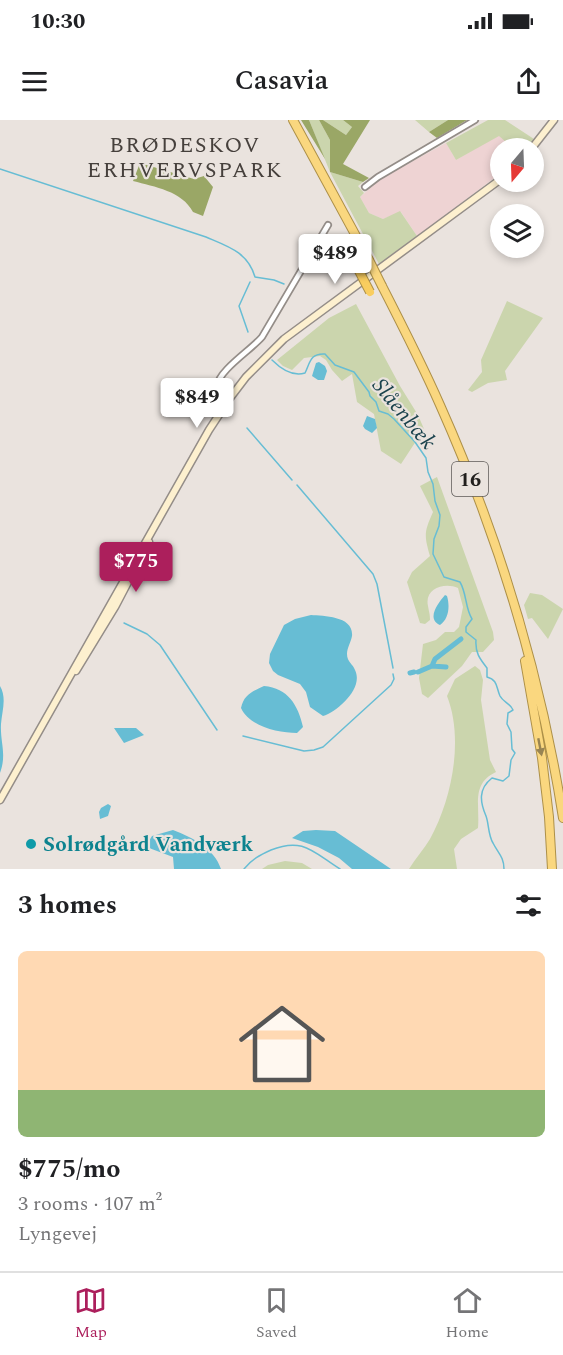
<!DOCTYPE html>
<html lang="en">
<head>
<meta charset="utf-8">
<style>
  body { margin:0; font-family:Spectral,serif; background:#f2f2f2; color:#202124; height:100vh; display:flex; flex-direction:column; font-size:22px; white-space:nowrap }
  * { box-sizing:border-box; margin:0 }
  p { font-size:20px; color:#757577 }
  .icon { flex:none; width:33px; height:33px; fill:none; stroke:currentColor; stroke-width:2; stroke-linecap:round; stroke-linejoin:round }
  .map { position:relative; height:749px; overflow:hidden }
  .panel { display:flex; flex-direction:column; background:#fff; flex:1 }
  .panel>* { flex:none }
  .needle { width:39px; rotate:199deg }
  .controls { position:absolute; left:490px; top:18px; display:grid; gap:12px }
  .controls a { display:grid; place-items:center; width:54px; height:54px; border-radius:50%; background:#fff; box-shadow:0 3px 9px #0003; font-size:30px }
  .price { position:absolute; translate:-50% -51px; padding:0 14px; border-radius:6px; background:#fff; color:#222; font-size:20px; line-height:39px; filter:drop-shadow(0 2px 3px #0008) }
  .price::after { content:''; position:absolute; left:50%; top:36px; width:18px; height:14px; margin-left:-9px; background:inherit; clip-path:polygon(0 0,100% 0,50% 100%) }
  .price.current { background:#ac1f5c; color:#fff }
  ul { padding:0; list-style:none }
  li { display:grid; align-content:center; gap:12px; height:318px; padding:0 18px }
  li+li { border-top:2px solid #e0e0e0 }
  li span { display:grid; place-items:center; height:186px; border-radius:9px; color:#555 }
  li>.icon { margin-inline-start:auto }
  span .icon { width:108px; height:108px; fill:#fffc; stroke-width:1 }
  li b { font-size:26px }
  h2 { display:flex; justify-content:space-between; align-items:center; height:72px; padding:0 18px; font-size:26px }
  .status { display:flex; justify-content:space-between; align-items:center; height:42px; padding:0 30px; background:#fff; direction:ltr }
  .status svg { height:16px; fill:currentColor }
  header { display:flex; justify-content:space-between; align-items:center; height:78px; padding:0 18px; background:#fff; font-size:27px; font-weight:600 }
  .tabs { display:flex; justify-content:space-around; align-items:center; height:84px; border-top:2px solid #e0e0e0; background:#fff; font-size:16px; color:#757577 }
  .tabs a { display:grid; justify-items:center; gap:3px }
  .tabs .current { color:#ac1f5c }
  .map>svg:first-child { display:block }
</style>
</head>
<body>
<div class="status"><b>10:30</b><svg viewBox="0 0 49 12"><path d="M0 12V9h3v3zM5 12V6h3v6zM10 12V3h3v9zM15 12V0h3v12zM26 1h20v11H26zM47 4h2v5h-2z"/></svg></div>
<header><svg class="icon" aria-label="menu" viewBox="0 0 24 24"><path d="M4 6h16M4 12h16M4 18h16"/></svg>Casavia<svg class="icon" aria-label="share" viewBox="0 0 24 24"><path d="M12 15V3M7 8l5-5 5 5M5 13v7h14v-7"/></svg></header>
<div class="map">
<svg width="563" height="749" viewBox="0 0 563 749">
  <rect width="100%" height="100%" fill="#eae3de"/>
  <path fill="#eed3d3" d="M499,15L513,28H501V53L417,116L401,92L383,99L369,93L360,77L382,58L446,23L456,40Z"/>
  <path fill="#cbd5ad" d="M309,0H319L330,20V52L363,62L358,66L364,73L360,77L369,93L383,99L400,91L417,116L379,144L330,52Z
    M323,0H343L352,7L346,15Z
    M415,0H448L429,12Z
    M488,0H505L534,19L526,28H513L499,16L456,40L446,23Z
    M507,181L543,198L505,251L507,260L488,263L472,272L468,270L482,252L481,240Z
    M356,184L400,266L418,295L424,309L401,344L381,331L374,294L357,282L352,254L342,261L332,250L326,240L320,236L304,238L292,250L283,246L277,240L329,198Z
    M437,357L493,512L494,520L483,532H472L462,546L428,578L422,574L419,558L423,524L436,520L445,512H454L459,507L463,487L458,468C445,462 424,468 428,486C429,492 430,494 430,500L425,504L420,503L407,462L412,452L430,436C424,415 424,412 433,392L420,366Z
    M530,473L542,475L563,489L548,519L532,498L528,499L524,485Z
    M475,546L480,550L483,560L481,580L490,640L496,652C471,664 480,684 478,708L461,719L454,729L457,749H409C415,739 424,729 430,719C452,679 464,619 447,576L455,559Z
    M285,741L302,743L312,749H262L268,745Z"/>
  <path fill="#9aa766" d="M301,0H309L325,39Z
    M319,0H323L346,15L352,7L343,0H370L343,44L369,58L363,62L330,52V20Z
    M448,0H467L437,18L429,12Z
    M140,43L194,59L204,56L213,67L203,96L193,92C182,71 155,67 133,61Z"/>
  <path fill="#67bdd4" d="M319,242L325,246L327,251L324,260H318L312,256L316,243Z
    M367,296L375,299L377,308L372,313L365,309L363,306Z
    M445,475L447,476C450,486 449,499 440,505C426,499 438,483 445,475Z
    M311,495C324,496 354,496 352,516C351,522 347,528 347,534C347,542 353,544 355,550C364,568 338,591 323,596L310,587L306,572L300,564L278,555L273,551L269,543L270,534L284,505L295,499Z
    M0,566C7,578 2,591 1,604C0,623 7,634 0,653Z
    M264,566C288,568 298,585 303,607L297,613C278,613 250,607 241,588C244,575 251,572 264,566Z
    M114,608H136L144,615L124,623Z
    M108,684L111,686L108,696L100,699L99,692L101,688Z
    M173,710C193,718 214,728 221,749H174L173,737L149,728L147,724L152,716Z
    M316,710L335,711L391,749H352L339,738L318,727L292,718L303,711Z"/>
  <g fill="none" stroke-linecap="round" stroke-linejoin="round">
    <path stroke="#67bdd4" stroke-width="1.5" d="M0,49L206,117C227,126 248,132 255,157L274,160L284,164
      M248,212L239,186L250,162
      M272,240C281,249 292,257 305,253C310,243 310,233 325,234L335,245L354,252L369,272L370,276L376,282L379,291L388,294L394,299L415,322L426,338L428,352L433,364L435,381L440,395L439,406L434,419L433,434L444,457L460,462C467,474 465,488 472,499L466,507V512L476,520C475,533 480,539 487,548V557C498,560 496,567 500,576C503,582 510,583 513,590L508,593L507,604L511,612L512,629L515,633L511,640L509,656L503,661L492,658C478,669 480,682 486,696C489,704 488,715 493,723C498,733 504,737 504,749
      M247,308L292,360
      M297,365L373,454L377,464L393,548
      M124,503L147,514L160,525L217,610
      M243,616L304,631L314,630L323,627L391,565L394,559L393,554
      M244,749C252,739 260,735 271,730C303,717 313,732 340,749"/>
    <path stroke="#67bdd4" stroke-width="5" d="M432,546L435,539L461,519
      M418,552L432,546L446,547
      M410,553L414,552"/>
    <defs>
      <path id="minor" d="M365,67L378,57L475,0
        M230,278L219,270L217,266C219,250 251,230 262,217L328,105"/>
      <path id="secondary" d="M532,28L554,0
        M76,551L115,487L149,422
        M0,680L209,310L230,278L246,257L284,219L501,59"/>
      <path id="trunk" d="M293,0L369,140
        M382,166C402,205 422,244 440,285C498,415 541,557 563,698
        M525,541L542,638L549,697L552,749"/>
    </defs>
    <use href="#minor" stroke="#948d88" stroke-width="8"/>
    <use href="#secondary" stroke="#948d88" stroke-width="9"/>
    <use href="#trunk" stroke="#ad9048" stroke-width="10"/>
    <use href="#minor" stroke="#fff" stroke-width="4.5"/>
    <use href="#secondary" stroke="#fdf0cf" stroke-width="6"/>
    <use href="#trunk" stroke="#fad77f" stroke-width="8"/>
    <defs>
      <path id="trunk-bridge" d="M369,140L382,166"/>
      <path id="motorway-bridge" d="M358,149L370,172"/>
    </defs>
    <use href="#trunk-bridge" stroke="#ad9048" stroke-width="10" stroke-linecap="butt"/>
    <use href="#motorway-bridge" stroke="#ad9048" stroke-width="10" stroke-linecap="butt"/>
    <use href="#trunk-bridge" stroke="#fad77f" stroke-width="8"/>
    <use href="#motorway-bridge" stroke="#f9cd5f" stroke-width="8"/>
  </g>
  <defs><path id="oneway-solid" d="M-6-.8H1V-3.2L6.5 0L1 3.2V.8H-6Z" transform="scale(1.5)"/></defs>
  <use fill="#988453" href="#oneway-solid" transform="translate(540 627) rotate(79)"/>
  <circle fill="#0f9aa8" stroke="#eae3de" stroke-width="2" cx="31" cy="724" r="6"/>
  <g text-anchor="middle" stroke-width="4.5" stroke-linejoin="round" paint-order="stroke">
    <rect fill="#eae3de" stroke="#5d5a57" stroke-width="1.5" x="452" y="342" width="36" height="34" rx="4.5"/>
    <g font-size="20" font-weight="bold" fill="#211f1d">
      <text x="470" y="366">16</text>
    </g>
    <g font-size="21" font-weight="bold" fill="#0d838f" stroke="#eae3de" text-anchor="start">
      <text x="43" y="731">Solrødgård Vandværk</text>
    </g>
    <g font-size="22" letter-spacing="1.5" fill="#46403c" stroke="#eae3de">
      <text x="185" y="32">BRØDESKOV<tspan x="185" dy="25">ERHVERVSPARK</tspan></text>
    </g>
    <g font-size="22" font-style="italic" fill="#1b434d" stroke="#eae3de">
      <text transform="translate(405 293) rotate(50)" y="8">Slåenbæk</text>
    </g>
  </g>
</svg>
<div class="controls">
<a><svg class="needle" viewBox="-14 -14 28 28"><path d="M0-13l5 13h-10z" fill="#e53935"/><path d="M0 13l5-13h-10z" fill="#757577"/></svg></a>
<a><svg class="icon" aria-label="layers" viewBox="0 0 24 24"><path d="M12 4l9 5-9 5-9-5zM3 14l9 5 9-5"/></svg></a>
</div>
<b class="price" style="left:335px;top:165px">$489</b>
<b class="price" style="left:197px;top:309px">$849</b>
<b class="price current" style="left:136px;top:473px">$775</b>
</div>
<section class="panel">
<h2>3 homes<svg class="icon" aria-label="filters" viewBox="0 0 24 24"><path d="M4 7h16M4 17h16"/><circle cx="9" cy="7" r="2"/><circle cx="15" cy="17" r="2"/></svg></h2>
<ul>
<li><span style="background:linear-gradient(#ffd9b3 75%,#8fb573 0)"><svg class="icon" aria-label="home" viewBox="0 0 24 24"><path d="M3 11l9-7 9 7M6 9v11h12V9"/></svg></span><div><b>$775/mo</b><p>3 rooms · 107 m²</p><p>Lyngevej</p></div></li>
</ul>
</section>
<nav class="tabs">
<a class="current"><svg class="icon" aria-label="map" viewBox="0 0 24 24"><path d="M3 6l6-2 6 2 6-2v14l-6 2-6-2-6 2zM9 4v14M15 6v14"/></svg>Map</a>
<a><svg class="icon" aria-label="saved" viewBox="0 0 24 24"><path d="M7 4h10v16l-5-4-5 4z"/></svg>Saved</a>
<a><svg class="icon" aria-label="home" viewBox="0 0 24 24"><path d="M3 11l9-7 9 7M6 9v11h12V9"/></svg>Home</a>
</nav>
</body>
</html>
